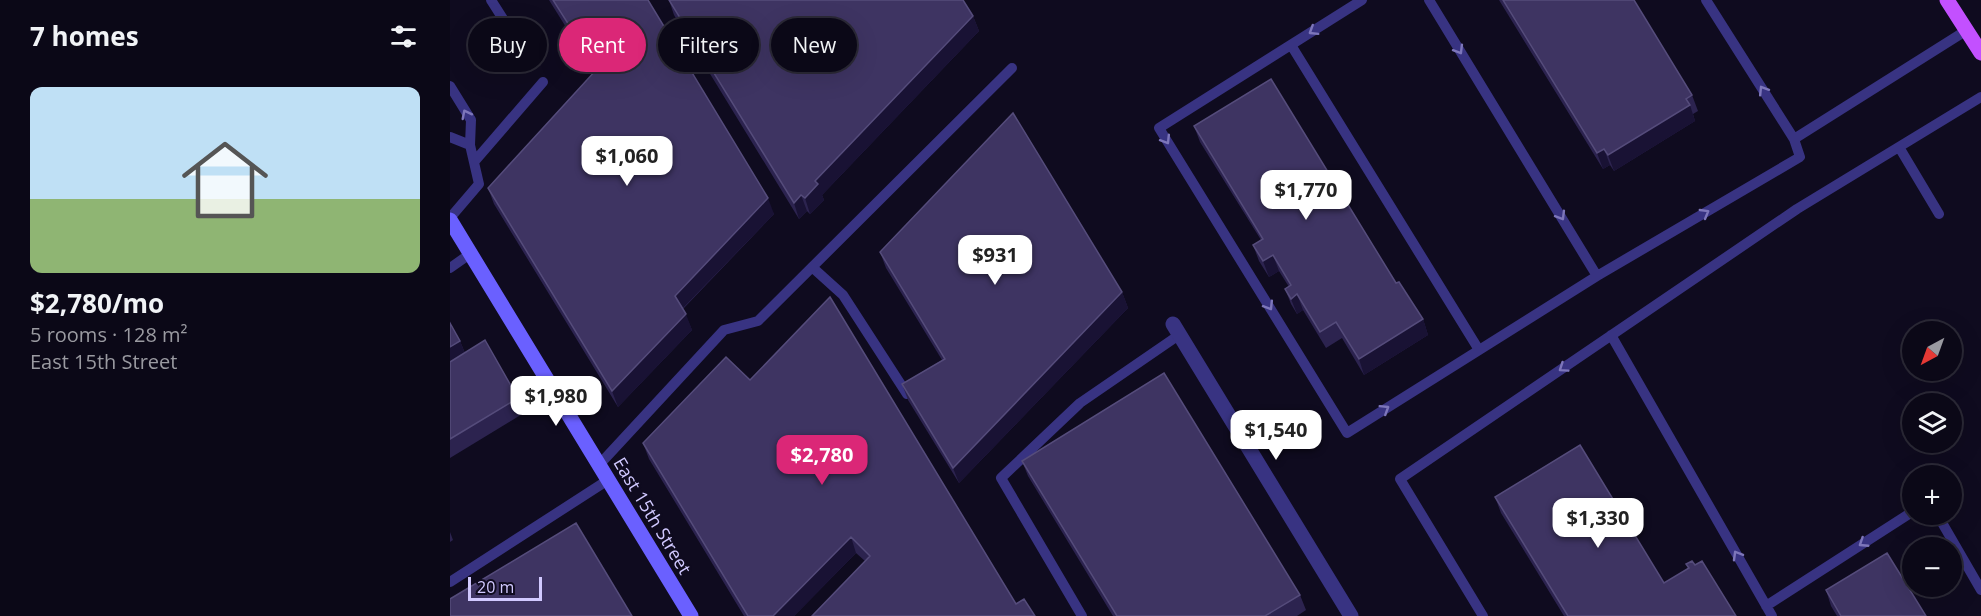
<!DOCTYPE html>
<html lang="en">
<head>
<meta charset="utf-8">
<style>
  body { margin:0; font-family:"Open Sans",sans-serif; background:#141120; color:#f1f3f6; height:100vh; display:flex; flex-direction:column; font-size:22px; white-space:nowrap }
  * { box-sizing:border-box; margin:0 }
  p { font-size:20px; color:#9a9aa1 }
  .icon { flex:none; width:33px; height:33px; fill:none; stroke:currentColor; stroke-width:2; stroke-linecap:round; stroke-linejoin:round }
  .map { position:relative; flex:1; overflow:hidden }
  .details { display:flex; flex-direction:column; background:#0b0817; width:450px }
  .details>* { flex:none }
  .hud { position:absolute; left:18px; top:18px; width:570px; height:54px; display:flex; gap:12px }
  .needle { width:39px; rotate:221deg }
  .tools { position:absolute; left:1452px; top:321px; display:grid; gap:12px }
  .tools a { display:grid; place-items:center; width:60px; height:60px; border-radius:50%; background:#0b0817; box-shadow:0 6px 24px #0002,0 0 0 2px #2b2936; font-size:30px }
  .scale { position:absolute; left:18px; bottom:15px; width:74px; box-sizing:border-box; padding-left:6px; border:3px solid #d1c9ff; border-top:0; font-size:16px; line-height:21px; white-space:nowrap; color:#d1c9ff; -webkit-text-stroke:4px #0f0b1f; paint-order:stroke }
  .price { position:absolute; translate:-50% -51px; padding:0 14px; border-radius:12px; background:#fff; color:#222; font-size:20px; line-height:39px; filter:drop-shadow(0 2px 3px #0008) }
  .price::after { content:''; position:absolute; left:50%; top:36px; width:18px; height:14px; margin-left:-9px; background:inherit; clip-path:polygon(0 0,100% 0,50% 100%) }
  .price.active { background:#db2777; color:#fff }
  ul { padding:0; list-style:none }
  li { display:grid; align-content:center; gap:12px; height:318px; padding:0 30px }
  li span { display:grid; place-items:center; height:186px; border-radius:12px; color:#555 }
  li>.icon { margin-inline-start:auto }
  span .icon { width:108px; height:108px; fill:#fffc; stroke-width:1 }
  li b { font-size:26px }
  h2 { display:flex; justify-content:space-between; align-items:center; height:72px; padding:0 30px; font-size:26px }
  .pill { padding:0 21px; border-radius:27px; background:#0b0817; box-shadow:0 6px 24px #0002,0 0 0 2px #2b2936; font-size:21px; line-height:54px }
  .pill.active { background:#db2777; color:#fff }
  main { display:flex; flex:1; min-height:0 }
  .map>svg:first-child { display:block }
</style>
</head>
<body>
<main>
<section class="details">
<h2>7 homes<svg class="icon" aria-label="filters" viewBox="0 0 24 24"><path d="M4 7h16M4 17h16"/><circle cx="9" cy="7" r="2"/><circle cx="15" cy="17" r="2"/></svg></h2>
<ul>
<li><span style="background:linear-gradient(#bfe0f5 60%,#8fb573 0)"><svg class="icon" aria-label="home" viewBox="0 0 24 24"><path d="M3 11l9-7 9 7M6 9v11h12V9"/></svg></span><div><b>$2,780/mo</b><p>5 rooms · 128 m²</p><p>East 15th Street</p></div></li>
</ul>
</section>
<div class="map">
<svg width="1531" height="616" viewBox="0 0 1531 616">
  <rect width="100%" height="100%" fill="#0f0b1f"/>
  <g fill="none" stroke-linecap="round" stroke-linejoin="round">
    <path stroke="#383382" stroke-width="10" d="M41,0L62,33
      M912,0L709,128L897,433L1147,276
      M979,0L1147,276L1350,157L1344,139L1256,0
      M841,45L1029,350
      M0,86L21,120L20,145
      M0,137L20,145L29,184L0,218
      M1344,139L1517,30
      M1449,147L1489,214
      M24,162L93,82
      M362,267L393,295L457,394
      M0,268L20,254
      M1161,335L1322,616
      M149,465L274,330L308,321L562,68
      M1487,514L1531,590
      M0,582L158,480
      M1316,606L1462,512
      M632,616L551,478L630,403L729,335
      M1033,616L950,479L1347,209L1531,97"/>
    <path stroke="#383382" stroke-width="15" d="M723,324L901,616"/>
    <path stroke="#6a60ff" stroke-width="15" d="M0,220L241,616"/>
    <path stroke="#c350ff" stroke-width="15" d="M1497,0L1531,53"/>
  </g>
  <path fill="#2c234f" d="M99,0H198L324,214L233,309L242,330L168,407L44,204L38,188L144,72Z
    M219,0L523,16L529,31L372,195L374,200L360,214L357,211L349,219L224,15Z
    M1049,0H1184L1242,95L1248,111L1243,114L1245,121L1164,171L1160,165L1153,169Z
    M744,126L946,283L973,319L978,335L914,375L892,338L876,348L853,310L847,314L841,304L835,289L839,287L829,271L819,277L809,261L803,245L811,240L750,142Z
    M430,252L672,292L678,308L509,483L458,400L452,384L492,360L436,268Z
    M0,323L10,341L15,353L68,398L74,413L0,458Z
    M300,380L566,604L585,616L415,561L406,553L344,616H294L199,459L193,443Z
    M572,461L850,595L856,610L847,616H663L578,476Z
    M1045,497L1214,583L1238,569L1236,564L1245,565L1286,616H1114L1051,513Z
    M0,532L3,540L0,542Z
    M1376,590L1476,616H1387L1381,606Z"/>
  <path fill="#191234" d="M523,16L529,31L372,195L374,200L360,214L355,198L365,181Z
    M1240,105L1245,121L1164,171L1158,155Z
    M1154,149L1160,165L1153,169L1147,153Z
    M351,195L357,211L349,219L344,203Z
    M318,198L324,214L230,311L225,296Z
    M823,255L829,271L819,277L813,261Z
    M672,292L678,308L509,483L503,468Z
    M847,294L853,310L847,314L841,299Z
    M236,314L242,330L168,407L162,391Z
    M973,319L978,335L914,375L909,359Z
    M10,341L16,356L0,367V347Z
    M401,537L406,553L344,616H323Z"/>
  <path fill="#3e3462" stroke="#554c7b" stroke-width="1.5" d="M103,0H198L318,198L225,296L236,314L162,391L38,188L147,69Z
    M219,0H513L523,16L365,181L368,184L355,198L351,195L344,203Z
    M1053,0H1184L1242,95L1236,99L1240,105L1158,155L1154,149L1147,153Z
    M821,79L946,283L949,282L973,319L909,359L886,322L870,332L847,294L841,299L835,289L841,285L823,255L813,261L803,245L813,239L744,126Z
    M563,113L672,292L503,468L452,384L495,359L430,252Z
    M380,297L566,604L574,599L585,616H362L420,556L401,537L323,616H298L193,443L276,357L300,380Z
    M0,323L10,341L0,347Z
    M35,340L68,398L0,439V362Z
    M714,373L850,595L815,616H667L572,461Z
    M1130,445L1214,583L1239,568L1236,564L1242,561L1245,565L1252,561L1286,616H1118L1045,497Z
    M126,523L182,616H0V599Z
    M1437,553L1476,616H1391L1376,590Z"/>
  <defs><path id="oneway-chevron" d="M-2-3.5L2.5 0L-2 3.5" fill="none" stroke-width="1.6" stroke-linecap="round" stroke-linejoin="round" transform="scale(1.5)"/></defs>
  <g stroke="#7d76ba">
    <use href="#oneway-chevron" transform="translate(863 31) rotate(148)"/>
    <use href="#oneway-chevron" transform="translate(1009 50) rotate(59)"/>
    <use href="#oneway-chevron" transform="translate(1313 90) rotate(-122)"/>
    <use href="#oneway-chevron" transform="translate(16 114) rotate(-117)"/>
    <use href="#oneway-chevron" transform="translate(716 140) rotate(58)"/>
    <use href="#oneway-chevron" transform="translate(1255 213) rotate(-30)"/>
    <use href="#oneway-chevron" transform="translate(1111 216) rotate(59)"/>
    <use href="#oneway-chevron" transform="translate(819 306) rotate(58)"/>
    <use href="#oneway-chevron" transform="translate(1113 368) rotate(146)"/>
    <use href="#oneway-chevron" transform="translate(935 409) rotate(-32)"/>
    <use href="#oneway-chevron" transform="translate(1413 543) rotate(147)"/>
    <use href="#oneway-chevron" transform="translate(1287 555) rotate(-120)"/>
  </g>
  <g text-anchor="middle" stroke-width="4.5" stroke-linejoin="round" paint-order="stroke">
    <g font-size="18" fill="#d1c9ff" stroke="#0f0b1f">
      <text transform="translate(202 516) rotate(59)" y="6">East 15th Street</text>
    </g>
  </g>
</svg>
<div class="tools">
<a><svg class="needle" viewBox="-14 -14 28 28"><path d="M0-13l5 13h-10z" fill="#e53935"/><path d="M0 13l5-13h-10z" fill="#9a9aa1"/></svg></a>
<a><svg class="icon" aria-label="layers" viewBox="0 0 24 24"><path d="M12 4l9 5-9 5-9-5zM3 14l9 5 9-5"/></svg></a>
<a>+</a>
<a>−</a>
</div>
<div class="scale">20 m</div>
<b class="price" style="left:177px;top:187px">$1,060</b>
<b class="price" style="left:856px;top:221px">$1,770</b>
<b class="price" style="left:545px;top:286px">$931</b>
<b class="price" style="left:106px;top:427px">$1,980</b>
<b class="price" style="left:826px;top:461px">$1,540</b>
<b class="price active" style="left:372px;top:486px">$2,780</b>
<b class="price" style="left:1148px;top:549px">$1,330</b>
<div class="hud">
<a class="pill">Buy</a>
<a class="pill active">Rent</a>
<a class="pill">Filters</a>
<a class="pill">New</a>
</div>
</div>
</main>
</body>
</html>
